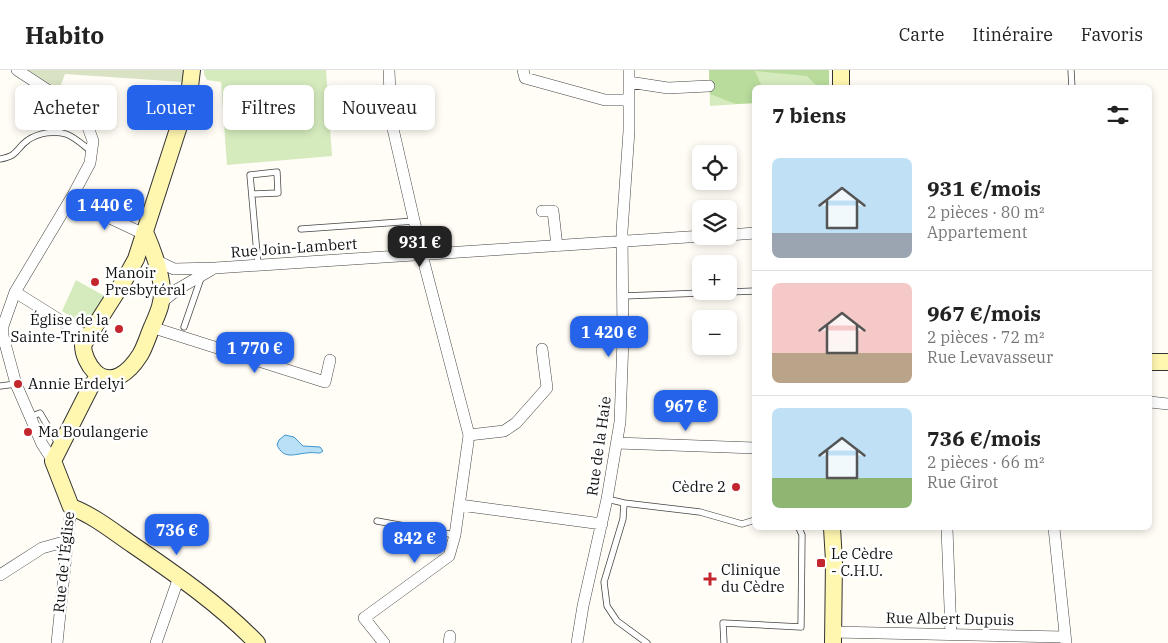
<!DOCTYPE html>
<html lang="fr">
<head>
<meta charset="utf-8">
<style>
  body { margin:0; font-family:"IBM Plex Serif",serif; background:#f6f6f6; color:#222; height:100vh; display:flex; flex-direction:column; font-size:19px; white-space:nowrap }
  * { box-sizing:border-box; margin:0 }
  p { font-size:16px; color:#767676 }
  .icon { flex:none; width:28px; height:28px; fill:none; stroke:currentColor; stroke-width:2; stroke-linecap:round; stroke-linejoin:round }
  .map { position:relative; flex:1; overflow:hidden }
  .drawer { position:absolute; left:752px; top:15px; width:400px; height:445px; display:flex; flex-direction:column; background:#fff; border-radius:8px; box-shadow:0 2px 8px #0003 }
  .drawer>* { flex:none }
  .hud { position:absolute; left:15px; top:15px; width:475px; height:45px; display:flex; gap:10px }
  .fabs { position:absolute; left:692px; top:75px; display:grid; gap:10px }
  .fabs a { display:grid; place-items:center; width:45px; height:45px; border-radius:8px; background:#fff; box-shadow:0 2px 8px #0003; font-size:25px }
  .price { position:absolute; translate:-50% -42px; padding:0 11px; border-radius:10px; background:#2563eb; color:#fff; font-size:16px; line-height:32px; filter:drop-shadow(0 1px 2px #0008) }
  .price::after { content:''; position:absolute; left:50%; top:30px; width:15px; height:11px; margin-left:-8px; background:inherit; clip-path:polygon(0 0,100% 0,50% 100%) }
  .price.selected { background:#222; color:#fff }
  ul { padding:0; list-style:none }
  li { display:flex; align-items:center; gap:15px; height:125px; padding:0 20px }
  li+li { border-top:1px solid #e0e0e0 }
  li span { display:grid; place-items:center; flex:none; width:140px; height:100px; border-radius:8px; color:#555 }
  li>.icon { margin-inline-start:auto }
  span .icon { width:60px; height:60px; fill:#fffc; stroke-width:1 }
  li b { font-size:21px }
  h2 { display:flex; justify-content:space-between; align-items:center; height:60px; padding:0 20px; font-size:21px }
  .pill { padding:0 18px; border-radius:8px; background:#fff; box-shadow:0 2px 8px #0003; font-size:18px; line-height:45px }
  .pill.selected { background:#2563eb; color:#fff }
  header { display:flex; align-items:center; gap:30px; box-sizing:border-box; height:70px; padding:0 25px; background:#fff; border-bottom:1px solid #e0e0e0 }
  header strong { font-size:24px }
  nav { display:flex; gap:28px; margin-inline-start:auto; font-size:18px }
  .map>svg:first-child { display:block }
</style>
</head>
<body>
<header>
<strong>Habito</strong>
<nav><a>Carte</a><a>Itinéraire</a><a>Favoris</a></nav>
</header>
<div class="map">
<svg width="1168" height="573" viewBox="0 0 1168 573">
  <rect width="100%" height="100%" fill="#fffdf5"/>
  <path fill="#d5ebbd" d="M204,0H326L332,86L227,95L221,12L207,10L204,4Z
    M709,0H829V17L755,18V33L710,36Z
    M76,210L108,228L87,254L84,255L62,241Z"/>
  <path fill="#b9dc9c" d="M709,0H829V17H818L807,6L755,1L762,17L755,18V33L736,34L710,24Z"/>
  <path fill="#d9e3c4" d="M23,0H184L183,12L65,4L59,20L31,6Z"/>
  <path fill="#b9e0f7" stroke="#3f96cf" d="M285,365L294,367L303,376L320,377L323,381L320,383C315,383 311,382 307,383C294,384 284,390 277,375L279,370Z"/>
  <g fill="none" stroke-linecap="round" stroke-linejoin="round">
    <defs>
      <path id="lane" d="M1071,0L1072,18
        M0,89C19,86 16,78 28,70C38,63 55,60 66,64C75,67 84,76 92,82
        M252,124L278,123L277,102L250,105L258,195
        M301,159L415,151
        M623,226L755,221
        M184,257L201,208
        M0,316L16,314
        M30,347L40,343L59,375
        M607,429L624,433L700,442L742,454L755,450
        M624,433L623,449L604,512L607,536L617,551L647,573
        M377,451L455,465
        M724,573L723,553L801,557L802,465L799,458"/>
      <path id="street" d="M17,0L75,38L85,49L93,71L90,93L73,125L15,222L3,256V266L16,314L42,374L53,391
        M523,0L525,8L605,30H629
        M629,12L668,18L709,16
        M78,133L144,164
        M542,141H553L557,176
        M729,165L755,163
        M155,190L174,199L215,198L703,166
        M15,222L87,267
        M162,232L178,219L211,200
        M151,257L325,312L330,290
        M1150,332L1168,334
        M469,365L504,361L516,353L547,318L542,279
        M617,373L755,378
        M460,435L602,454
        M947,458L951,564
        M1054,458L1066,573
        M0,505L42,478L67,471
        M833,562L1065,567
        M57,573L71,437
        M156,573L179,507
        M384,573L364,548L449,486L455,465L469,365L422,185L391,50L389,0
        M449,573L450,566
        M577,573L583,536L607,429L620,352L623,269L622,161L629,61V0"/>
      <path id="secondary" d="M841,18V0
        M145,162C152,178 161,203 162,220C163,233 157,245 152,257C148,266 145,277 140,285C130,301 112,318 95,302C88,295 83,284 83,275L125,209L136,189L189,25L192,0
        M1150,292H1168
        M99,306L91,316L53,391L71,437C93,445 114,462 133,475C177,505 220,535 257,573
        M832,458L834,491L833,573"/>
    </defs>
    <use href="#lane" stroke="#444" stroke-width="7"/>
    <use href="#street" stroke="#444" stroke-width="12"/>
    <use href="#secondary" stroke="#333" stroke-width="18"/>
    <use href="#lane" stroke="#fff" stroke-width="5.5"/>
    <use href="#street" stroke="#fff" stroke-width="11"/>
    <use href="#secondary" stroke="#fff6b0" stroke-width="16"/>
  </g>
  <g fill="#c4262e" stroke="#fff" stroke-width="2">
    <circle cx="95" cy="212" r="5"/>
    <circle cx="119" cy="259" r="5"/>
    <circle cx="18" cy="314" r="5"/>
    <circle cx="28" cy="362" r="5"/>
    <circle cx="736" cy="417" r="5"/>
    <rect x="816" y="488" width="10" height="10" rx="2.5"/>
    <path d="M707.5 501.5h5v5h5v5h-5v5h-5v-5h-5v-5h5z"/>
  </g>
  <g text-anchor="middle" stroke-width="5" stroke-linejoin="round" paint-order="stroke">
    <g font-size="15" fill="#111" stroke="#fff">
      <text transform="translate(294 178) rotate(-4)" y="5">Rue Join-Lambert</text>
      <text transform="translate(599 376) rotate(-82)" y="5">Rue de la Haie</text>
      <text transform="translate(64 492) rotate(-84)" y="5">Rue de l'Église</text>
      <text transform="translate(950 549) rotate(1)" y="5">Rue Albert Dupuis</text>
    </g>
    <g font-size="15" fill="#111" stroke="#fff" text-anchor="start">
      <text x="105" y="208">Manoir<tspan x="105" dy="17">Presbytéral</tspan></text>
      <text x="109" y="255" text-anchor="end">Église de la<tspan x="109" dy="17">Sainte-Trinité</tspan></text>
      <text x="28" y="319">Annie Erdelyi</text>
      <text x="38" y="367">Ma Boulangerie</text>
      <text x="726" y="422" text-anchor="end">Cèdre 2</text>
      <text x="831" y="489">Le Cèdre<tspan x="831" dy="17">- C.H.U.</tspan></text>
      <text x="721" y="505">Clinique<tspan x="721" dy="17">du Cèdre</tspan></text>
    </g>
  </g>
</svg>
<div class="fabs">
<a><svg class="icon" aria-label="locate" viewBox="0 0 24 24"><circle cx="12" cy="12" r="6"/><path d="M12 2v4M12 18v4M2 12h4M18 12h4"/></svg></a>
<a><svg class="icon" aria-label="layers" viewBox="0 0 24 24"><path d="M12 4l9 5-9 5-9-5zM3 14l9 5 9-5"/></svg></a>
<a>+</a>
<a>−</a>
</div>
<b class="price" style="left:105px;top:161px">1 440 €</b>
<b class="price selected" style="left:420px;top:198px">931 €</b>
<b class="price" style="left:609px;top:288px">1 420 €</b>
<b class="price" style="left:255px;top:304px">1 770 €</b>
<b class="price" style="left:686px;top:362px">967 €</b>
<b class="price" style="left:177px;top:486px">736 €</b>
<b class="price" style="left:415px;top:494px">842 €</b>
<div class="hud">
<a class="pill">Acheter</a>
<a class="pill selected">Louer</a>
<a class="pill">Filtres</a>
<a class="pill">Nouveau</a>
</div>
<section class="drawer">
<h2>7 biens<svg class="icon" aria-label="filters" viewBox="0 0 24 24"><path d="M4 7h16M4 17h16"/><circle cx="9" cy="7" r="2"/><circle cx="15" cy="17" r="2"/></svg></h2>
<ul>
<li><span style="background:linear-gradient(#bfe0f5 75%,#9aa5b1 0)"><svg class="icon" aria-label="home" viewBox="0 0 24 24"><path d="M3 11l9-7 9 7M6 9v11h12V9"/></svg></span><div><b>931 €/mois</b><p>2 pièces · 80 m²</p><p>Appartement</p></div></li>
<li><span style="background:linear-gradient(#f6c9c9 70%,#b9a48a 0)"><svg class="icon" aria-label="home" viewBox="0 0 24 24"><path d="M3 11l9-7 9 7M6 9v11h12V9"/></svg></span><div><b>967 €/mois</b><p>2 pièces · 72 m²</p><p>Rue Levavasseur</p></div></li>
<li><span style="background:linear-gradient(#bfe0f5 70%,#8fb573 0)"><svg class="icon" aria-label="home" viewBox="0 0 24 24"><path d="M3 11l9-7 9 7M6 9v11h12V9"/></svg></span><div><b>736 €/mois</b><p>2 pièces · 66 m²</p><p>Rue Girot</p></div></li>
</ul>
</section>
</div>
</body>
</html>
